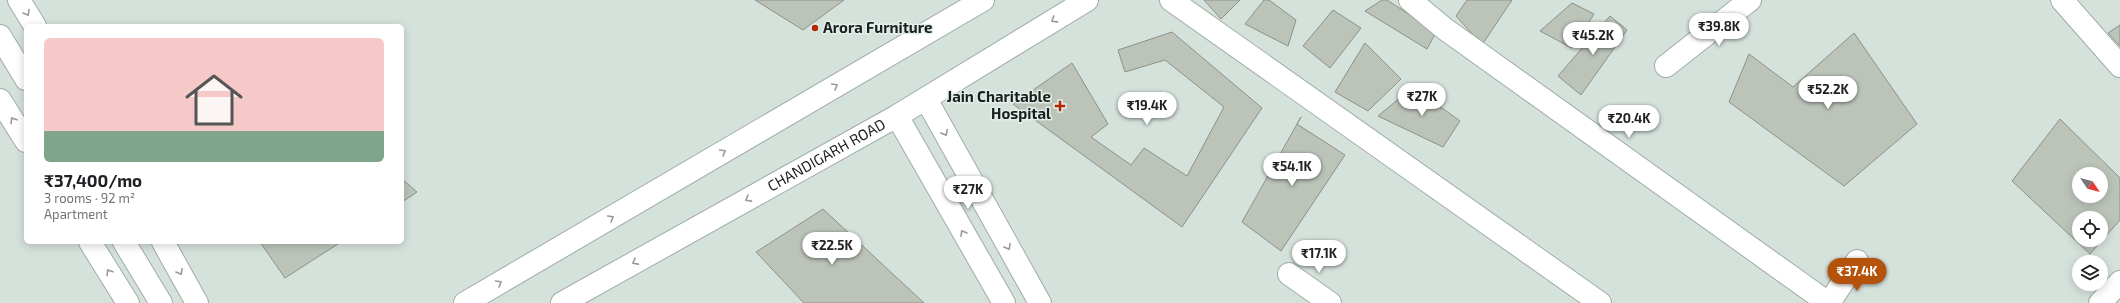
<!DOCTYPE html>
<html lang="en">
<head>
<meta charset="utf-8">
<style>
  body { margin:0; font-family:"Exo 2",sans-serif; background:#f6f6f6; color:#202124; height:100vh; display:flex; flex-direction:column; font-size:15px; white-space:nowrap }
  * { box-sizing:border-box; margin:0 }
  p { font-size:13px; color:#757577 }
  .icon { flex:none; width:22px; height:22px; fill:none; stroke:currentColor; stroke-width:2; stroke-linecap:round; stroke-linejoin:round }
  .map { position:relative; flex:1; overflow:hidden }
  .side { position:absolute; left:24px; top:24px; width:380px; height:220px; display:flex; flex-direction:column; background:#fff; border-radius:6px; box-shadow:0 2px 10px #0003 }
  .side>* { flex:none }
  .needle { width:26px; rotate:125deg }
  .controls { position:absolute; left:2072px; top:167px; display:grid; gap:8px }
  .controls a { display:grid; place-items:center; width:36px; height:36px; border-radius:50%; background:#fff; box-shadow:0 2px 10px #0003; font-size:20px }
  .price { position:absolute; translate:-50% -34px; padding:0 9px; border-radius:14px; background:#fff; color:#222; font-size:13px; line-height:26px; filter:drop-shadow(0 1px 2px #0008) }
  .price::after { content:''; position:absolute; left:50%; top:24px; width:12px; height:9px; margin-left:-6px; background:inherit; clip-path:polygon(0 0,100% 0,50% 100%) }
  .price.active { background:#b45309; color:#fff }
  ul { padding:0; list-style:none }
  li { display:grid; align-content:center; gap:8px; height:212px; padding:0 20px }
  li span { display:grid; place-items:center; height:124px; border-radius:6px; color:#555 }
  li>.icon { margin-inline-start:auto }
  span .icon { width:72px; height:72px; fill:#fffc; stroke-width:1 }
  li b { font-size:17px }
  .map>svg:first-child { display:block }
</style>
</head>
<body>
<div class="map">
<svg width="2120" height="303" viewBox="0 0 2120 303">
  <rect width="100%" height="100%" fill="#d5e2db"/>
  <path fill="#bcc4ba" stroke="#8b9288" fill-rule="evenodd" d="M755,0H844L803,30Z
    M1204,0H1240L1221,19Z
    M1264,0H1269L1296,20L1288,46L1245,24Z
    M1382,0H1387L1436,32L1427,49L1365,11Z
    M1467,0H1512L1482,45L1456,16Z
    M1572,3L1594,14L1572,48L1540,31Z
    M1333,10L1361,28L1330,68L1303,46Z
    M1610,16L1627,30L1581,95L1558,76Z
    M2120,25V46L2108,33Z
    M1172,32L1262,108L1182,227L1013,104L1072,63L1108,124L1091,137L1131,165L1144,148L1187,176L1224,107L1165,60L1125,72L1118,50Z
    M1854,33L1917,124L1844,186L1729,102L1749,54L1793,87Z
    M1365,43L1401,79L1368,111L1335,92Z
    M1413,87L1460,121L1443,147L1378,116Z
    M1301,117L1297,124L1345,155L1281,251L1242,222Z
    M2060,119L2120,178V220L2090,254L2012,181ZM2079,174H2101V196H2079ZM2079,218H2101V240H2079Z
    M402,179L417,192L402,202Z
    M823,209L924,303H804L756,252Z
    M260,242H341L285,278Z"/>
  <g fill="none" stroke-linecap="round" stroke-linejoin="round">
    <defs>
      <path id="minor" d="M19,0L35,26
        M1171,0L1600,303
        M1410,0L1445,29L1828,303
        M2062,0L2120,66
        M0,36L26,79
        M1666,66L1750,0
        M926,99L1040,303
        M0,100L26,141
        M897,116L1004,303
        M90,242L128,303
        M124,242L161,303
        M163,242L197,303
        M1289,274L1330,303
        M1829,303L1857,261
        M2100,303L2120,282"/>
      <g id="major">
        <path d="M465,303L983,0"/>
        <path id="s1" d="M562,303L897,116L1087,0"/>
      </g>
    </defs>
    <use href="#minor" stroke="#a0ada6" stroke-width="24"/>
    <use href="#major" stroke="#a0ada6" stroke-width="24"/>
    <use href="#minor" stroke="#fff" stroke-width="22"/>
    <use href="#major" stroke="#fff" stroke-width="22"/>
  </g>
  <defs><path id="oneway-chevron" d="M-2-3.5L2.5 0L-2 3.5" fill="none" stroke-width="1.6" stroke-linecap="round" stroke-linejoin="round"/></defs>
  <g stroke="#989a99">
    <use href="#oneway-chevron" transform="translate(27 13) rotate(59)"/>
    <use href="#oneway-chevron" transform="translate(1054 20) rotate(148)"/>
    <use href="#oneway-chevron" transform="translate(835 86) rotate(-30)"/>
    <use href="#oneway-chevron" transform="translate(13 120) rotate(-122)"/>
    <use href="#oneway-chevron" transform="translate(945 133) rotate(61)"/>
    <use href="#oneway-chevron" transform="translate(723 152) rotate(-30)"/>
    <use href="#oneway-chevron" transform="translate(748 199) rotate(151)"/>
    <use href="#oneway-chevron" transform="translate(611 218) rotate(-30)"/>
    <use href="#oneway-chevron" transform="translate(963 233) rotate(-120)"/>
    <use href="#oneway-chevron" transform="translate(1008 247) rotate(61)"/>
    <use href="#oneway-chevron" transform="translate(635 262) rotate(151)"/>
    <use href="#oneway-chevron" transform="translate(109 272) rotate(-122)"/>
    <use href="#oneway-chevron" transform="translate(180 272) rotate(60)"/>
    <use href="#oneway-chevron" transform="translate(499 283) rotate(-30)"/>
  </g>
  <g fill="#b32702" stroke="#e2efe9" stroke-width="1.5">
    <circle cx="815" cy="28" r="4"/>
    <path d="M1058 100h4v4h4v4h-4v4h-4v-4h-4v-4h4z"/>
  </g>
  <g text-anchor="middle" stroke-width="3" stroke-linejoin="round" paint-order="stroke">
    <g font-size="15" font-weight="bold" fill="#1b1f1d" stroke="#e2efe9" text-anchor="start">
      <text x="823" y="33">Arora Furniture</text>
      <text x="1051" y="102" text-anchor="end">Jain Charitable<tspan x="1051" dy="17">Hospital</tspan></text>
    </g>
    <g font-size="15" fill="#1b1f1d" stroke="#e2efe9">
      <text dy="5" stroke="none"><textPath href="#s1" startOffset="303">CHANDIGARH ROAD</textPath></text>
    </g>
  </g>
</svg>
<div class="controls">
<a><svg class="needle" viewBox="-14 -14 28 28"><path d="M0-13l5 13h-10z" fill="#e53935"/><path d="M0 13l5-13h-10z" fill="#757577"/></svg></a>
<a><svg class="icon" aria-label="locate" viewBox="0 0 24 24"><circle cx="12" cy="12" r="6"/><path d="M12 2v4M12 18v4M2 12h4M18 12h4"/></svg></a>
<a><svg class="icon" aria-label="layers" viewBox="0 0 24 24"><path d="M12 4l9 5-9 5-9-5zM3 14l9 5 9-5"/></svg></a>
</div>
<b class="price" style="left:1719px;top:47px">₹39.8K</b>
<b class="price" style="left:1593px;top:56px">₹45.2K</b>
<b class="price" style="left:1828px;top:110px">₹52.2K</b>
<b class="price" style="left:1422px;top:117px">₹27K</b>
<b class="price" style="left:1147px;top:126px">₹19.4K</b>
<b class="price" style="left:1629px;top:139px">₹20.4K</b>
<b class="price" style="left:1292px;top:187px">₹54.1K</b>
<b class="price" style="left:968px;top:210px">₹27K</b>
<b class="price" style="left:832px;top:266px">₹22.5K</b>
<b class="price" style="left:1319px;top:274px">₹17.1K</b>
<b class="price active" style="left:1857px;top:292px">₹37.4K</b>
<section class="side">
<ul>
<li><span style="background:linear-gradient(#f6c9c9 75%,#7fa58c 0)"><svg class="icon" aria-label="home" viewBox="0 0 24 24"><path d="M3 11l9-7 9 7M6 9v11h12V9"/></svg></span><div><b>₹37,400/mo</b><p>3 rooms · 92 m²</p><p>Apartment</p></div></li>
</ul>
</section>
</div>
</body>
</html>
